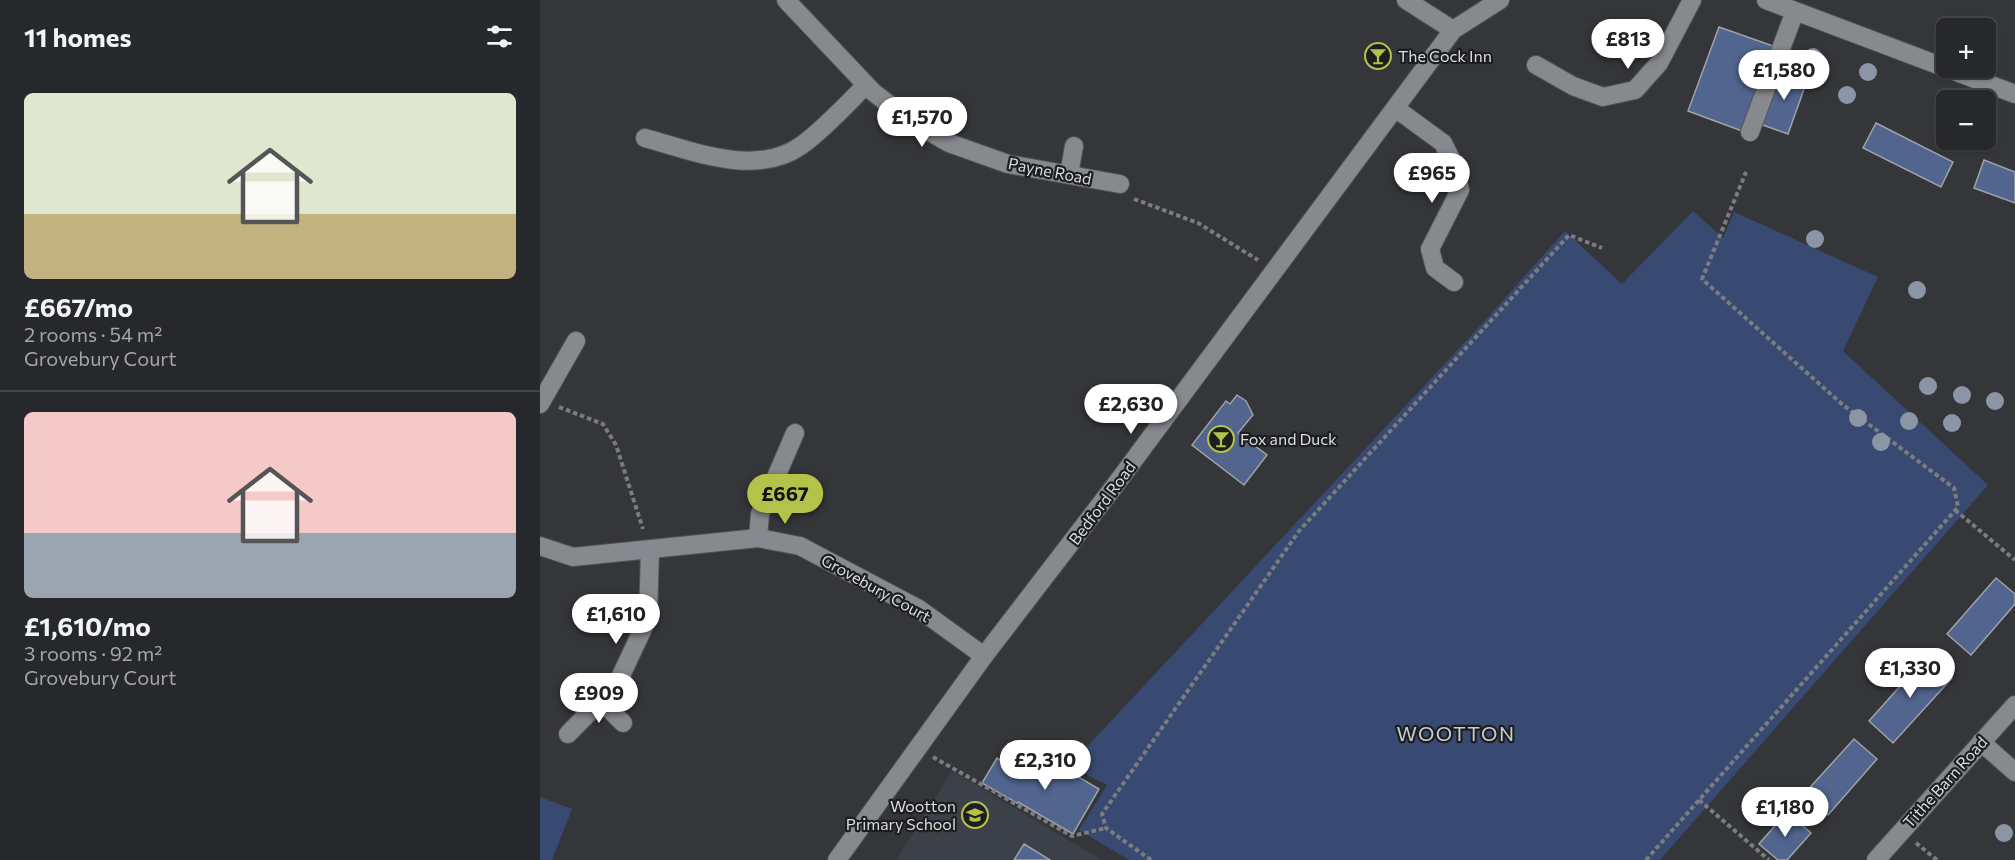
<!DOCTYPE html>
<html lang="en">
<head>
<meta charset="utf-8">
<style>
  body { margin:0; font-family:Commissioner,sans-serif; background:#2f3034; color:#f1f3f6; height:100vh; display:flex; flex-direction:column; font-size:22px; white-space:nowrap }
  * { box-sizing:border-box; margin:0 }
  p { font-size:20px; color:#a4a6a9 }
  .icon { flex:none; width:33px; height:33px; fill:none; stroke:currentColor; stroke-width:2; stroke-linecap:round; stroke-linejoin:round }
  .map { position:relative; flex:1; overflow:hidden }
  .side { display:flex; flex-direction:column; background:#27282c; width:540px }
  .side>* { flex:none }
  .buttons { position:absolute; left:1396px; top:18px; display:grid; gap:12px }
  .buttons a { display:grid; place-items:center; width:60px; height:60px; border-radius:9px; background:#27282c; box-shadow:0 2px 4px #0004,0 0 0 2px #434448; font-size:30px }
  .price { position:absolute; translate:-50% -51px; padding:0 14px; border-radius:21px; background:#fff; color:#222; font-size:20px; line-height:39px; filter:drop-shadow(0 2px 3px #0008) }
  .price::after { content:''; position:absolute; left:50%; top:36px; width:18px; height:14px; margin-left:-9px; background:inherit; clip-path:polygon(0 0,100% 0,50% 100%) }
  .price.active { background:#b5c249; color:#111 }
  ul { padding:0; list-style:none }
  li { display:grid; align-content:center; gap:12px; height:318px; padding:0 24px }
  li+li { border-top:2px solid #434448 }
  li span { display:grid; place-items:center; height:186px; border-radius:9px; color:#555 }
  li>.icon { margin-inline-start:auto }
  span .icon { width:108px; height:108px; fill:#fffc; stroke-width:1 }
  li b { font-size:26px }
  h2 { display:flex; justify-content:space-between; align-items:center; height:72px; padding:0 24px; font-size:26px }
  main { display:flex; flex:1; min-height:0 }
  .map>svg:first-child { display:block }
</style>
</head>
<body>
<main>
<section class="side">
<h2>11 homes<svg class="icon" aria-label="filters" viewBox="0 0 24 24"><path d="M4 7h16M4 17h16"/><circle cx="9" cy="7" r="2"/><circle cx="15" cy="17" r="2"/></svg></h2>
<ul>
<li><span style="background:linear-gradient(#dfe7d0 65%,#c2b280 0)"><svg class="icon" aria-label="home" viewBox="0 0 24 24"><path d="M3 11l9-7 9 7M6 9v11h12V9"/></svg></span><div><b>£667/mo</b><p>2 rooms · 54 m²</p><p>Grovebury Court</p></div></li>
<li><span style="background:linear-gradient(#f6c9c9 65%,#9aa5b1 0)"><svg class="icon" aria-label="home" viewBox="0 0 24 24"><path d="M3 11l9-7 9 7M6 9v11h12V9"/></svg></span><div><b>£1,610/mo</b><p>3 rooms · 92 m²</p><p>Grovebury Court</p></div></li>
</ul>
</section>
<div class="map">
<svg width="1475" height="860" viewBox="0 0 1475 860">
  <rect width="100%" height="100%" fill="#34363a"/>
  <path fill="#3b4049" d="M412,771L562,860H356Z"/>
  <path fill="#384a72" d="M1153,211L1183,238L1194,212L1338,277L1303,351L1448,485L1120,860H589L539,830L567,785L529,766L940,326L1025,231L1082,284Z
    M0,797L32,809L12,860H0Z"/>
  <path fill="#51658f" stroke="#9fa2a7" stroke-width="1.5" d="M1179,27L1233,46L1202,131L1148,111Z
    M1240,68L1268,78L1248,134L1220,124Z
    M1336,123L1413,162L1401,187L1323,148Z
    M1444,160L1475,172V203L1434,188Z
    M697,395L706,401L713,415L698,433L727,455L704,485L652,445L686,401L690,404Z
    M1456,578L1475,594V604L1431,655L1407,634Z
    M1387,656L1412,678L1353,743L1329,721Z
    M1314,739L1337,759L1288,815L1264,794Z
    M503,756L559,789L533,834L478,802L477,803L442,783L457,758L489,778Z
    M1247,812L1271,833L1247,860H1238L1219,844Z
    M484,844L510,860H474Z"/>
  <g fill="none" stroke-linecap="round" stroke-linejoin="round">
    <defs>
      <path id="minor" d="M246,0L333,92L369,120L409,143L468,164L580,184
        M866,0L913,30
        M1226,0L1475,94
        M996,65L1033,86L1063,97L1095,90L1119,63L1152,0
        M855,108L903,143L915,167L920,190L890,249L895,268L914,282
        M1210,132L1255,11
        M105,138C153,151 216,178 262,145C285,128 306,105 326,85
        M529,175L534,146
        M0,404L36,341
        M218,538L220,514L255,433
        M0,546L33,557L218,538L260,546L379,609L444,656
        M61,701L83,723
        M28,734L77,684L108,618L110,550
        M1441,742L1475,772
        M297,860L444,656L576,484L913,30L960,0
        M1336,860L1475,705"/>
    </defs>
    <use href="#minor" stroke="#525356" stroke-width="20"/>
    <path stroke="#7b7c7f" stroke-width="4" stroke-dasharray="4.5 3" stroke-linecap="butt" d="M594,199L658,223L718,260
      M19,407L63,424L76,445L103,529
      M1415,510L1475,560
      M393,757L532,836L566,828
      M1159,800L1229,860
      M1376,843L1397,860
      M611,860L566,828L562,814L759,531L1029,235L1062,248
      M1106,860L1418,507L1414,488L1303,405L1162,279L1206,172"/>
    <use href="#minor" stroke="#86898d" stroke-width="18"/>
  </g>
  <g fill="#8c95a5">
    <circle cx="1273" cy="57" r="9"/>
    <circle cx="1328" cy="72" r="9"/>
    <circle cx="1307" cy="95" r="9"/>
    <circle cx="1275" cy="239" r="9"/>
    <circle cx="1377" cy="290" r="9"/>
    <circle cx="1388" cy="386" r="9"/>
    <circle cx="1422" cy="395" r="9"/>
    <circle cx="1455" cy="401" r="9"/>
    <circle cx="1318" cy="418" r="9"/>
    <circle cx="1369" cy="421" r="9"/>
    <circle cx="1412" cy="423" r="9"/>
    <circle cx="1341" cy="442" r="9"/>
    <circle cx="1464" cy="833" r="9"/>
  </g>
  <defs>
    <symbol id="bar-ring" viewBox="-11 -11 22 22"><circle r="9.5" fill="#1d1e1f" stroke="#b5c249" stroke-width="1.5"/><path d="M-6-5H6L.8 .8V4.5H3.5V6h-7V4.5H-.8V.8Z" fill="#b5c249"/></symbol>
    <symbol id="school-ring" viewBox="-11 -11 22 22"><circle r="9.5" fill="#1d1e1f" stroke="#b5c249" stroke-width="1.5"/><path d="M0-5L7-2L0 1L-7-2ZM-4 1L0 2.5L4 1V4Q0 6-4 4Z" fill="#b5c249"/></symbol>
  </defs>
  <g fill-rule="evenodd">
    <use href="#bar-ring" x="823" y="41" width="30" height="30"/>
    <use href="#bar-ring" x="666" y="424" width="30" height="30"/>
    <use href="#school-ring" x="420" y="800" width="30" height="30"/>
  </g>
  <g text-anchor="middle" stroke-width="4.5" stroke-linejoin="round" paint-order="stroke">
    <g font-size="16" fill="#dcdddf" stroke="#1d1e1f" text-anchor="start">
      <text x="858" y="62">The Cock Inn</text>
      <text x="700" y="445">Fox and Duck</text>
      <text x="416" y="812" text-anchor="end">Wootton<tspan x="416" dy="18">Primary School</tspan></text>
    </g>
    <g font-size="16" fill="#dcdddf" stroke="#1d1e1f">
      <text transform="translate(510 171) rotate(11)" y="6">Payne Road</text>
      <text transform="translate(562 503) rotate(-53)" y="6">Bedford Road</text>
      <text transform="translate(336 588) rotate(29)" y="6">Grovebury Court</text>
      <text transform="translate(1405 782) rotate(-48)" y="6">Tithe Barn Road</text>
    </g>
    <g font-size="20" letter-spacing="1.5" fill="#c8cbd0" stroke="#1d1e1f">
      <text x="916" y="741">WOOTTON</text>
    </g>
  </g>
</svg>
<div class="buttons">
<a>+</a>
<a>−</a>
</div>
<b class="price" style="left:1088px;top:70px">£813</b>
<b class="price" style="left:1244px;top:101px">£1,580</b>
<b class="price" style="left:382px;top:148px">£1,570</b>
<b class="price" style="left:892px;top:204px">£965</b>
<b class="price" style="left:591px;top:435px">£2,630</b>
<b class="price active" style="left:245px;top:525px">£667</b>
<b class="price" style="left:76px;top:645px">£1,610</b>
<b class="price" style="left:1370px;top:699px">£1,330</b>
<b class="price" style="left:59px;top:724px">£909</b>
<b class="price" style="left:505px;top:791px">£2,310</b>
<b class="price" style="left:1245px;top:838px">£1,180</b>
</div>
</main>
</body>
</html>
